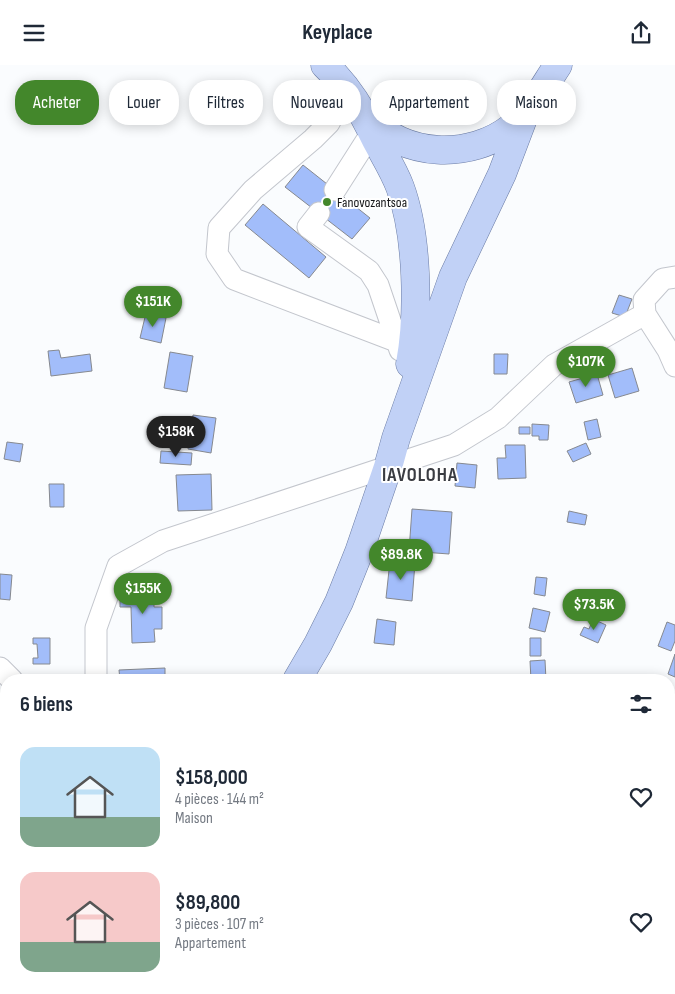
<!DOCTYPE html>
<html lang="fr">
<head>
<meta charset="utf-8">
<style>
  body { margin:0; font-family:"Sofia Sans Condensed",sans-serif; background:#f6f6f7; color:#1f2937; height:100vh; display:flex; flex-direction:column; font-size:19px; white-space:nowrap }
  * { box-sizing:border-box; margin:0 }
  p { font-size:16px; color:#747a83 }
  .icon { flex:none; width:28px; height:28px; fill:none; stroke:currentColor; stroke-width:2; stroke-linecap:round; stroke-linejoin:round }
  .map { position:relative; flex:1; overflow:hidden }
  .panel { position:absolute; left:0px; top:609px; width:675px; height:321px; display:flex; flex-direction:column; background:#fff; border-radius:20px 20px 0 0; box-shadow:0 2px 12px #0003 }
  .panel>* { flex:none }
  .hud { position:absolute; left:15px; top:15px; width:645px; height:45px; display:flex; gap:10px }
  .price { position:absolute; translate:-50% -42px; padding:0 11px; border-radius:18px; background:#43872b; color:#fff; font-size:16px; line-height:32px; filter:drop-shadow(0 1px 2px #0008) }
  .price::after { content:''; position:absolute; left:50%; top:30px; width:15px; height:11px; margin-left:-8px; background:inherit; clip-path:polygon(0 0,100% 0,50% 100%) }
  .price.on { background:#222; color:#fff }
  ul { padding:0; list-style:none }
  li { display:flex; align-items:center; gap:15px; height:125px; padding:0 20px }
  li span { display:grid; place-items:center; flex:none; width:140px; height:100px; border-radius:15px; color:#555 }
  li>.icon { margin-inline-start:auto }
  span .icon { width:60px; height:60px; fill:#fffc; stroke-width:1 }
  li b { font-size:21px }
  h2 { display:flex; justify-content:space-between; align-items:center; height:60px; padding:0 20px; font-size:21px }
  .chip { padding:0 18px; border-radius:20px; background:#fff; box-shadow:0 2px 12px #0003; font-size:18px; line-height:45px }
  .chip.on { background:#43872b; color:#fff }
  header { display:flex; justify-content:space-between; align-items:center; height:65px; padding:0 20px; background:#fff; font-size:22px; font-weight:700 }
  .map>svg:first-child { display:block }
</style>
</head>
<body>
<header><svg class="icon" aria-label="menu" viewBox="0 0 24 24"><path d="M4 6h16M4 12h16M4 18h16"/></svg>Keyplace<svg class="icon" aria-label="share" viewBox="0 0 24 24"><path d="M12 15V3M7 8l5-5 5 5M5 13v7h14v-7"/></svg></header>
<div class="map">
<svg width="675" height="929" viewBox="0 0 675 929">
  <rect width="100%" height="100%" fill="#fafcfe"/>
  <path fill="#a2bdfa" stroke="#86898f" d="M303,100L370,153L352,174L285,122Z
    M263,139L326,192L309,213L245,160Z
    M619,230L632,234L625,252L612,248Z
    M146,248L166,253L161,278L140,273Z
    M59,285L61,293L90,289L92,306L51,311L48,286Z
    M170,287L193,291L187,327L164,323Z
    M494,289H508L507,309H494Z
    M632,303L639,326L615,333L608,310Z
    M597,309L603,330L576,338L569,317Z
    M193,350L216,353L211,388L188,384Z
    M597,354L601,372L588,375L584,357Z
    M532,359L549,360L548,375H539V371H532Z
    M519,362H530V369H519Z
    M7,377L23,379L20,397L4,394Z
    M586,378L591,389L573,397L567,386Z
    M505,380H525L526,413L498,414L497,393H506Z
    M161,386L192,388L191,400L160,398Z
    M457,398L477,400L475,423L455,421Z
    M211,409L212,445L178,446L176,410Z
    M49,419H64V442H50Z
    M412,444L452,447L449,489L409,486Z
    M569,446L587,450L585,460L567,457Z
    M390,496L415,498L412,536L386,533Z
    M0,509L12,510L10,535L0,534Z
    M536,512L547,513L545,531L534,529Z
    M120,527H154V542H162V564H154L155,577L132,578L131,542H120Z
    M533,543L550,547L545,567L529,563Z
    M377,554L396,557L394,580L374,578Z
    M593,554L606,560L598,578L580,570L584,562L589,564Z
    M667,557L675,560V576L671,586L658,581Z
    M33,573H50V599H33V593H38L37,579H33Z
    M530,573H541V591H530Z
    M675,589V612L668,609Z
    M545,595L546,615H531L530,596Z
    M165,603V615H120L119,605Z
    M672,620L675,634V658L669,660V621Z"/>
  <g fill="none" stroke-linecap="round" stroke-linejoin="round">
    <defs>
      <path id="minor" d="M342,18L339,39L329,58L313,74L253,125L219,163L217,189L234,214L396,276
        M335,125L372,67
        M319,148L308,162L369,206L378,220L400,285
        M645,249L644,235L663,214L675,212
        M0,603L12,615
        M96,615V563L118,501L163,476L454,380L498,353L554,300L645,249L668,285L675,301
        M675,869L671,884L675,891
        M105,924L106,929"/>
      <path id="major" d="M325,0C350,24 361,44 376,75C384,90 394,106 400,122C418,171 419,249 410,299
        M368,52C403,93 471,95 512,62C531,46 544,21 558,0
        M297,615L318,579L339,537L359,487L388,402L396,373L453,212L502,109L524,51
        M144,929L145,924"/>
    </defs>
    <use href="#minor" stroke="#c3c6cd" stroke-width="23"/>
    <use href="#major" stroke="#6a7ba4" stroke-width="29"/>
    <use href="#minor" stroke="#fff" stroke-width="21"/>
    <use href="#major" stroke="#c1d1f6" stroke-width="28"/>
  </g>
  <circle fill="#43872b" stroke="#fff" stroke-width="2" cx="327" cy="137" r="5"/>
  <g text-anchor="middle" stroke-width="4" stroke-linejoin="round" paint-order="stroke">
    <g font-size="14" fill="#141517" stroke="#fff" text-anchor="start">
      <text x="337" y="142">Fanovozantsoa</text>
    </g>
    <g font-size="19" font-weight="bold" letter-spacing="1" fill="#3a3c42" stroke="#fff">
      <text x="420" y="416">IAVOLOHA</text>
    </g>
  </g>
</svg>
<b class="price" style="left:153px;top:263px">$151K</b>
<b class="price" style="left:586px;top:323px">$107K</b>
<b class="price on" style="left:176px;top:393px">$158K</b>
<b class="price" style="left:401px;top:516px">$89.8K</b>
<b class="price" style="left:143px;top:550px">$155K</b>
<b class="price" style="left:594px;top:566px">$73.5K</b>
<div class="hud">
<a class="chip on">Acheter</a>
<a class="chip">Louer</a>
<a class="chip">Filtres</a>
<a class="chip">Nouveau</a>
<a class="chip">Appartement</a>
<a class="chip">Maison</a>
</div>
<section class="panel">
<h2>6 biens<svg class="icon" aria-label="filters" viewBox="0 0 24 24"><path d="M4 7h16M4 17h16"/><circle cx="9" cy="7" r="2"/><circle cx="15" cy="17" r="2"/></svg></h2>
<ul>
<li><span style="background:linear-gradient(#bfe0f5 70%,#7fa58c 0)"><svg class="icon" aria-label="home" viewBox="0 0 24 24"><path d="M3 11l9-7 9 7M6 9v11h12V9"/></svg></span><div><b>$158,000</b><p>4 pièces · 144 m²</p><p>Maison</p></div><svg class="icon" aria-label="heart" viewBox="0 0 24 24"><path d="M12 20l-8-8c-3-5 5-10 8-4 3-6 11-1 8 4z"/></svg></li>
<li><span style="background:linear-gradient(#f6c9c9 70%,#7fa58c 0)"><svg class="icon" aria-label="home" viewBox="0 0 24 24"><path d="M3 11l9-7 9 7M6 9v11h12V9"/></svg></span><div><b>$89,800</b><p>3 pièces · 107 m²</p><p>Appartement</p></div><svg class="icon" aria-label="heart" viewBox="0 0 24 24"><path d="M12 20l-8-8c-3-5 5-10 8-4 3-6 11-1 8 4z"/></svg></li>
</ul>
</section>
</div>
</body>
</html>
